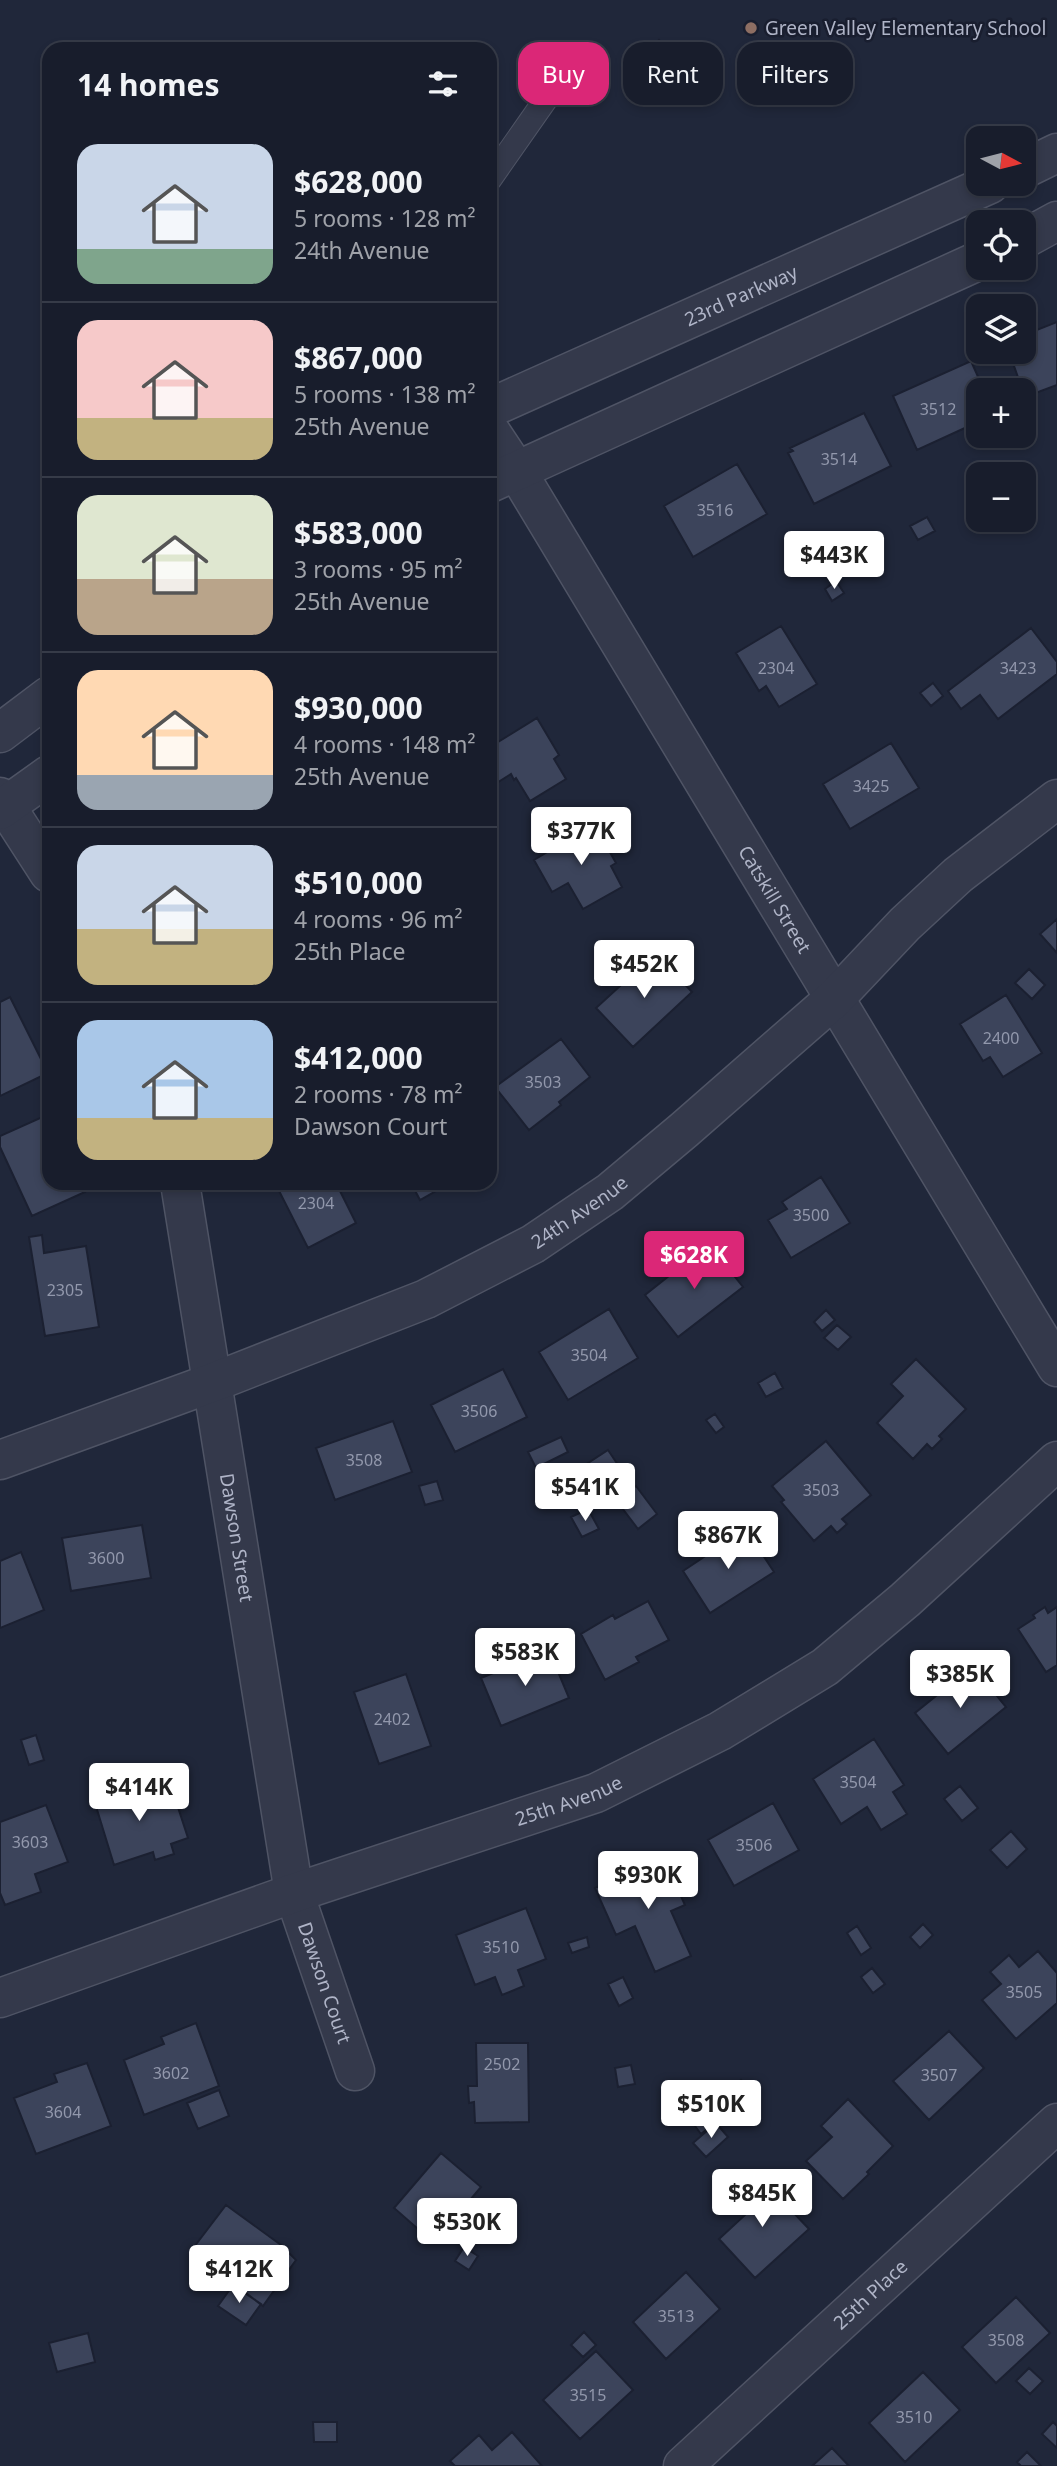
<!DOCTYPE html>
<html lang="en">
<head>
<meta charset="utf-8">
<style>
  body { margin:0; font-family:"Noto Sans",sans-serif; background:#252a38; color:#f1f3f6; height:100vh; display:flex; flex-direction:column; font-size:26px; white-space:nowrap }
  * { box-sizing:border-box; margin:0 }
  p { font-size:23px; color:#9fa2a9 }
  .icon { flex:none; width:38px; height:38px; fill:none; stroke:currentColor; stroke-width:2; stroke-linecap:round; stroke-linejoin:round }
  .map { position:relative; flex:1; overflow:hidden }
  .side { position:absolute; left:42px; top:42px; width:455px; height:1148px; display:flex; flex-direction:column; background:#181d2c; border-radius:21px; box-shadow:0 4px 10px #0003,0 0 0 2px #363b48 }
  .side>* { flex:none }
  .top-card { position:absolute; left:518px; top:42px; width:434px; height:63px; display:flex; gap:14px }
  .needle { width:46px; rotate:97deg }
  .tools { position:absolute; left:966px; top:126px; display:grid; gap:14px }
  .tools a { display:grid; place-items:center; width:70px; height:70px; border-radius:14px; background:#181d2c; box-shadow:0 4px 10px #0003,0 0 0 2px #363b48; font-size:35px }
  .price { position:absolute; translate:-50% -60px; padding:0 16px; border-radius:7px; background:#fff; color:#222; font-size:23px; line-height:46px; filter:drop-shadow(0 2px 4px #0008) }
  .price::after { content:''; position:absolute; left:50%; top:42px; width:21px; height:16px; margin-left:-10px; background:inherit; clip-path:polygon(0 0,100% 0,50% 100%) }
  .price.on { background:#db2777; color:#fff }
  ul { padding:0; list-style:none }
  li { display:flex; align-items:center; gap:21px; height:175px; padding:0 35px }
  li+li { border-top:2px solid #363b48 }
  li span { display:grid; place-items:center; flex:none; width:196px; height:140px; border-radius:21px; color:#555 }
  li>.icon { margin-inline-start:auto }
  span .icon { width:84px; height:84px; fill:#fffc; stroke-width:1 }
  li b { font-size:30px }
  h2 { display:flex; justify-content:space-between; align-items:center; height:84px; padding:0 35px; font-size:30px }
  .chip { padding:0 24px; border-radius:21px; background:#181d2c; box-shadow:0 4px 10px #0003,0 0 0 2px #363b48; font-size:24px; line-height:63px }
  .chip.on { background:#db2777; color:#fff }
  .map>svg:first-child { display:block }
</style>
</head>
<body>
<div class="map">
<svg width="1057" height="2466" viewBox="0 0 1057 2466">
  <rect width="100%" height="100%" fill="#20273a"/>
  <path fill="#3c445b" stroke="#1b2031" stroke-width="2" d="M659,40L683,62L667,79L643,58Z
    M1057,322V385L1025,397L1009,352H1024V335Z
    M971,361L984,390H978V422L917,450L893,396Z
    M864,413L891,466L814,504L788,453L793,451L790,448Z
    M737,464L767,514L693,557L664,506Z
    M927,517L935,531L918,540L910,526Z
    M836,581L844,593L832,601L825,589Z
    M781,626L817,684L779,707L766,686L759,691L736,653Z
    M1031,628L1057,662V674L998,719L980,695L961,709L948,691Z
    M933,683L943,696L931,706L920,693Z
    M537,718L559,755L554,759L566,779L530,801L516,778L514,780L511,774L492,786L490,783V747Z
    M891,743L919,788L850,829L823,784Z
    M594,824L616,863L611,866L622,887L583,909L568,883L552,892L534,860Z
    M1057,919V953L1040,934Z
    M656,953L692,992L633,1047L596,1008Z
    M1029,969L1045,985L1032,999L1015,983Z
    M1006,995L1042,1053L1003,1077L990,1057L983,1061L960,1024Z
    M10,997L48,1073L0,1096V1002Z
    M561,1039L590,1077L559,1102L561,1105L529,1130L495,1087Z
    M49,1114V1183H81L85,1192L32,1216L0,1147V1136Z
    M821,1177L850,1223L791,1258L768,1220L787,1209L782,1202Z
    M275,1183H336L356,1223L308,1248Z
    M411,1183H450L420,1200Z
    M42,1235L44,1253L86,1246L99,1327L45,1336L29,1237Z
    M709,1244L743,1287L678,1337L645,1295Z
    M609,1309L638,1358L568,1400L539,1352Z
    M826,1310L835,1320L822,1331L814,1322Z
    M837,1325L851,1337L838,1350L824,1338Z
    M916,1359L966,1409L939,1436L942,1439L932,1449L927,1444L913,1459L877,1423L903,1396L891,1384Z
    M503,1369L527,1417L455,1452L431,1405Z
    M775,1373L783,1388L766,1397L758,1383Z
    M715,1414L724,1427L716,1433L706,1420Z
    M393,1421L412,1472L335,1500L316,1448Z
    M561,1437L568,1452L536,1468L528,1452Z
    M826,1441L871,1495L842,1519L847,1524L837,1533L831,1526L814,1541L781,1502L784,1500L772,1486Z
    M608,1450L620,1468L594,1486L582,1467Z
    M437,1481L443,1500L425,1505L419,1486Z
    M636,1486L657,1514L638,1529L616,1500Z
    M588,1509L599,1529L582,1537L571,1517Z
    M142,1525L151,1578L71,1591L62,1538Z
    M746,1529L774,1572L710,1613L683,1571Z
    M21,1552L44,1610L0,1628V1561Z
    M648,1601L669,1640L636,1657L639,1662L605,1680L581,1634L613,1615L615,1619Z
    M1045,1607L1048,1613L1057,1607V1665L1046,1672L1018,1629L1035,1618L1033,1615Z
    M549,1650L569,1698L501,1726L481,1678Z
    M973,1666L1006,1707L948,1754L915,1713Z
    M406,1674L431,1746L379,1764L354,1692Z
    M36,1735L44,1760L29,1765L21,1740Z
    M874,1739L904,1785L893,1792L907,1814L881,1830L867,1807L841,1824L813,1779Z
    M115,1783L120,1802L171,1786L188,1838L171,1844L174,1854L155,1860L153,1852L114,1865L91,1790Z
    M960,1786L978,1808L962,1821L944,1799Z
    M773,1803L799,1850L734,1886L708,1840Z
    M46,1805L68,1862L35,1874L41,1892L5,1905L0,1893V1822Z
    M1011,1831L1027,1849L1007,1868L990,1850Z
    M663,1857L685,1905L671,1911L691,1956L655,1972L635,1926L616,1935L595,1888Z
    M526,1908L546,1959L518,1970L524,1986L502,1995L495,1977L475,1985L456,1935Z
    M923,1924L933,1935L920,1948L910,1937Z
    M857,1926L871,1948L861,1955L847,1933Z
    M587,1937L589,1947L572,1953L568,1943Z
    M1038,1951L1057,1973V2003L1016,2039L982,2000L1001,1984L990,1972L1009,1955L1019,1967Z
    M872,1968L885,1984L873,1993L861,1977Z
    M623,1977L633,1998L619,2006L608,1984Z
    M196,2023L219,2086L144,2115L124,2060L164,2044L161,2037Z
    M949,2031L984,2068L929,2120L893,2081Z
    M476,2043H528L529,2122L475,2123L474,2102L469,2103L468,2086H477Z
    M87,2063L111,2126L36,2154L14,2098L57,2082L54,2074Z
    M631,2065L635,2084L618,2087L615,2068Z
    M741,2080L750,2090L739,2101L729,2091Z
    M219,2090L229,2116L198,2129L187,2103Z
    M848,2099L893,2146L867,2172L869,2174L843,2199L806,2161L832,2137L821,2126Z
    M705,2117L712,2125L701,2134L695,2126Z
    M716,2123L728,2137L706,2157L693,2143Z
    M441,2153L481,2187L434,2243L394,2208Z
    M757,2180L770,2194L773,2191L809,2229L755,2278L719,2239L745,2215L734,2202Z
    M226,2205L281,2245L296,2260L263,2306L191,2251Z
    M464,2247L478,2256L469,2270L455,2261Z
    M686,2272L720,2309L666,2359L633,2322Z
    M233,2285L261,2304L246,2325L218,2306Z
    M1016,2297L1050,2333L996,2383L962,2347Z
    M584,2332L596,2345L583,2357L571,2345Z
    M88,2333L95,2362L57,2372L49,2343Z
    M596,2351L633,2390L580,2439L543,2400Z
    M1029,2368L1043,2381L1030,2394L1016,2381Z
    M923,2372L960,2410L905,2462L869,2423Z
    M313,2422H337V2442H314Z
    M1053,2422L1057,2426V2448L1042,2434Z
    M512,2432L542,2466H455L450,2461L479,2435L492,2450Z
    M832,2448L849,2466H812Z
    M1027,2452L1041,2466H1021L1017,2462Z"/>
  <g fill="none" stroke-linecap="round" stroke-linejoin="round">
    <defs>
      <path id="service" d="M490,179L553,89"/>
      <g id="minor">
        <path id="s1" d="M490,431L516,470L1057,1367"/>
        <path d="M0,797L49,873"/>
        <path id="s2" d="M180,1183L294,1893L355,2071"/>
        <path id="s3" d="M0,1460L214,1382L426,1299L533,1244L610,1192L684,1130L835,998L905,924L958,875L1057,799"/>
        <path id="s4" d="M0,1998L294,1893L596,1793L720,1731L825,1667L905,1600L1057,1461"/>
        <path id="s5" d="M683,2466L1057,2123"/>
      </g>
      <g id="tertiary">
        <path d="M1024,169L1057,153"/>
        <path d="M1024,239L1057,221"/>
        <path id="s6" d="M490,408L990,184"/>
        <path d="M490,483L978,261"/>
        <path d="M0,733L49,696"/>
        <path d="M0,810L49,775"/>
      </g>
    </defs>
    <use href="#service" stroke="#4f5465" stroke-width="25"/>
    <use href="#minor" stroke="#4f5465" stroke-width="41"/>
    <use href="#tertiary" stroke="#4f5465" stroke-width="41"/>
    <use href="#service" stroke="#34394b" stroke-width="23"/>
    <use href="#minor" stroke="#34394b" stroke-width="38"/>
    <use href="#tertiary" stroke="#34394b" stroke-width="38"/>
  </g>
  <circle fill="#8d6e63" stroke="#191e2f" stroke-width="2.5" cx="751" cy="28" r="7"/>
  <g text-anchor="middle" stroke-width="5" stroke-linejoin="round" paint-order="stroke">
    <g font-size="16" fill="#9298ac">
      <text x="938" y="415">3512</text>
      <text x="839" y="465">3514</text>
      <text x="715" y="516">3516</text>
      <text x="776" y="674">2304</text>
      <text x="1018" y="674">3423</text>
      <text x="871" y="792">3425</text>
      <text x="1001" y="1044">2400</text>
      <text x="543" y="1088">3503</text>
      <text x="316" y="1209">2304</text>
      <text x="811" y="1221">3500</text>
      <text x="65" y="1296">2305</text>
      <text x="589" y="1361">3504</text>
      <text x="479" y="1417">3506</text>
      <text x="364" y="1466">3508</text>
      <text x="821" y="1496">3503</text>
      <text x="106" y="1564">3600</text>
      <text x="392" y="1725">2402</text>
      <text x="858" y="1788">3504</text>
      <text x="30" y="1848">3603</text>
      <text x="754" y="1851">3506</text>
      <text x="501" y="1953">3510</text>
      <text x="1024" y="1998">3505</text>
      <text x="502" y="2070">2502</text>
      <text x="171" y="2079">3602</text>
      <text x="939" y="2081">3507</text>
      <text x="63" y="2118">3604</text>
      <text x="676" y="2322">3513</text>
      <text x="1006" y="2346">3508</text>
      <text x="588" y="2401">3515</text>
      <text x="914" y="2423">3510</text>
    </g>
    <g font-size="19" fill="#afb4c7" stroke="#191e2f" text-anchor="start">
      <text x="765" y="35">Green Valley Elementary School</text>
    </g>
    <g font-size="19" fill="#afb4c7" stroke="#191e2f">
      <text dy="7" stroke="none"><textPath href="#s6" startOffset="275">23rd Parkway</textPath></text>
      <text dy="7" stroke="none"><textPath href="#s1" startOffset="548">Catskill Street</textPath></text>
      <text dy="7" stroke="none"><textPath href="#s3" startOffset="632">24th Avenue</textPath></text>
      <text dy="7" stroke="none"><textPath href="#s2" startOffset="359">Dawson Street</textPath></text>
      <text dy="7" stroke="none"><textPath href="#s4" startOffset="602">25th Avenue</textPath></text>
      <text dy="7" stroke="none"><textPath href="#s2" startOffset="814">Dawson Court</textPath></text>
      <text dy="7" stroke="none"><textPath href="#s5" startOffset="254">25th Place</textPath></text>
    </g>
  </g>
</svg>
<div class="tools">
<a><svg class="needle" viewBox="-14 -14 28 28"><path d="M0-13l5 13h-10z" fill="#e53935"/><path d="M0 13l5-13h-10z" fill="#9fa2a9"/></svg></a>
<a><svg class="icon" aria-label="locate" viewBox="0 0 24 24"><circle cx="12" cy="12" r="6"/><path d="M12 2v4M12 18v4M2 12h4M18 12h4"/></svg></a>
<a><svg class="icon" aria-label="layers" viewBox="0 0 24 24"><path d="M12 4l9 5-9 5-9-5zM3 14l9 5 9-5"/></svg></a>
<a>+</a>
<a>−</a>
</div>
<b class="price" style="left:834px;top:591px">$443K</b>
<b class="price" style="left:581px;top:867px">$377K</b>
<b class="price" style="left:644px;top:1000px">$452K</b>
<b class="price on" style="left:694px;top:1291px">$628K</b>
<b class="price" style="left:585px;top:1523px">$541K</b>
<b class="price" style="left:728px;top:1571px">$867K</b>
<b class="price" style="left:525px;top:1688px">$583K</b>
<b class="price" style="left:960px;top:1710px">$385K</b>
<b class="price" style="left:139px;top:1823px">$414K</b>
<b class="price" style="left:648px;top:1911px">$930K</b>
<b class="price" style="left:711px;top:2140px">$510K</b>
<b class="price" style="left:762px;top:2229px">$845K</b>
<b class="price" style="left:467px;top:2258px">$530K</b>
<b class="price" style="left:239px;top:2305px">$412K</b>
<div class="top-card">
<a class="chip on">Buy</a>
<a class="chip">Rent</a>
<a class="chip">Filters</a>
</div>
<section class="side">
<h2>14 homes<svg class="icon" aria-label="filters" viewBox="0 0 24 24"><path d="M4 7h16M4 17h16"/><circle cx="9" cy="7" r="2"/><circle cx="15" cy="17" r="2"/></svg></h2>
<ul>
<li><span style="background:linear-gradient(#c9d6e8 75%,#7fa58c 0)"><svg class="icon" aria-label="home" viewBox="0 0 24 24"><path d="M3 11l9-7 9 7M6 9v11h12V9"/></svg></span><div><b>$628,000</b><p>5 rooms · 128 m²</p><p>24th Avenue</p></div></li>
<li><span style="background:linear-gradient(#f6c9c9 70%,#c2b280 0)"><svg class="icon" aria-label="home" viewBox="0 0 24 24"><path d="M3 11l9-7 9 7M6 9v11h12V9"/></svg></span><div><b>$867,000</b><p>5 rooms · 138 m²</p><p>25th Avenue</p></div></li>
<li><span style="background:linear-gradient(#dfe7d0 60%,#b9a48a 0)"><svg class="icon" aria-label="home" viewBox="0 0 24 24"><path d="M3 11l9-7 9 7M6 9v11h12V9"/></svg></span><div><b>$583,000</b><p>3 rooms · 95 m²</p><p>25th Avenue</p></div></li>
<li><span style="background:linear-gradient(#ffd9b3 75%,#9aa5b1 0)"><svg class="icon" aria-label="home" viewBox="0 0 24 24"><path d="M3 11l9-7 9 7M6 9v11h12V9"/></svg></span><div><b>$930,000</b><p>4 rooms · 148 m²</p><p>25th Avenue</p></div></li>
<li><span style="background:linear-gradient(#c9d6e8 60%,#c2b280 0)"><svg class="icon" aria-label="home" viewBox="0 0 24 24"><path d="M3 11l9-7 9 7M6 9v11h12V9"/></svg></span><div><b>$510,000</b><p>4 rooms · 96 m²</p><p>25th Place</p></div></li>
<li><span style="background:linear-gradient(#a9c7e8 70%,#c2b280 0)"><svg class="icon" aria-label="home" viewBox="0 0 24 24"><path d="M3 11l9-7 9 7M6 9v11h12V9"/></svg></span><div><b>$412,000</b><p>2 rooms · 78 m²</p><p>Dawson Court</p></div></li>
</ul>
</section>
</div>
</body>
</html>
